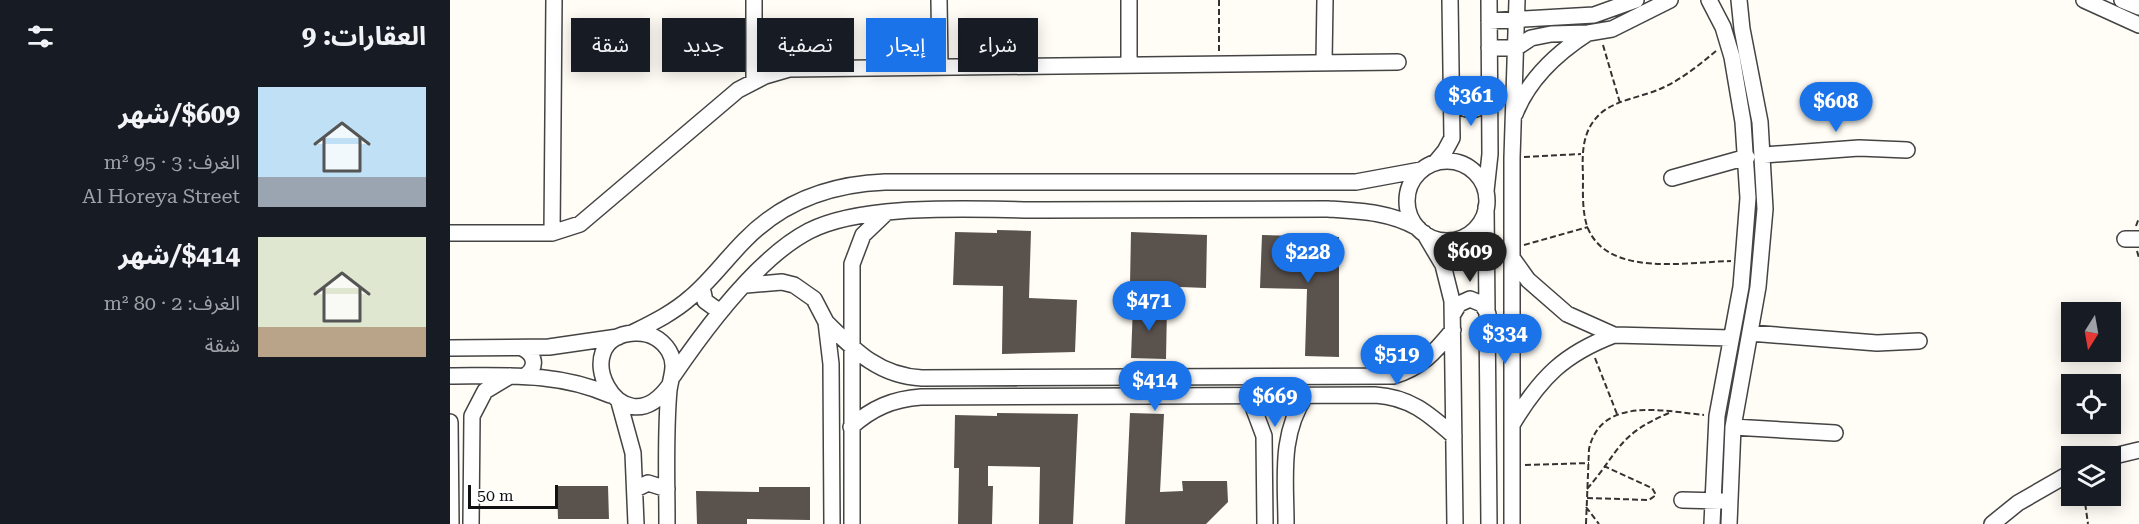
<!DOCTYPE html>
<html lang="ar">
<head>
<meta charset="utf-8">
<style>
  body { margin:0; font-family:"Roboto Serif","Noto Sans Arabic",serif; background:#242831; color:#f1f3f6; direction:rtl; height:100vh; display:flex; flex-direction:column; font-size:22px; white-space:nowrap }
  * { box-sizing:border-box; margin:0 }
  p { font-size:20px; color:#9ea1a6 }
  .icon { flex:none; width:33px; height:33px; fill:none; stroke:currentColor; stroke-width:2; stroke-linecap:round; stroke-linejoin:round }
  .map { position:relative; flex:1; overflow:hidden; direction:ltr }
  .panel { display:flex; flex-direction:column; background:#171b24; width:450px }
  .panel>* { flex:none }
  .top-card { position:absolute; left:18px; top:18px; width:570px; height:54px; direction:rtl; display:flex; gap:12px }
  .needle { width:39px; rotate:191deg }
  .tools { position:absolute; left:1611px; top:302px; display:grid; gap:12px }
  .tools a { display:grid; place-items:center; width:60px; height:60px; border-radius:0px; background:#171b24; box-shadow:0 3px 15px #0003; font-size:30px }
  .scale { position:absolute; left:18px; bottom:15px; width:90px; box-sizing:border-box; padding-left:6px; border:3px solid #111; border-top:0; font-size:16px; line-height:21px; white-space:nowrap; color:#111; -webkit-text-stroke:4px #fff; paint-order:stroke }
  .price { position:absolute; translate:-50% -51px; padding:0 14px; border-radius:21px; background:#1a73e8; color:#fff; font-size:20px; line-height:39px; filter:drop-shadow(0 2px 3px #0008) }
  .price::after { content:''; position:absolute; left:50%; top:36px; width:18px; height:14px; margin-left:-9px; background:inherit; clip-path:polygon(0 0,100% 0,50% 100%) }
  .price.on { background:#222; color:#fff }
  ul { padding:0; list-style:none }
  li { display:flex; align-items:center; gap:18px; height:150px; padding:0 24px }
  li span { display:grid; place-items:center; flex:none; width:168px; height:120px; border-radius:0px; color:#555 }
  li>.icon { margin-inline-start:auto }
  span .icon { width:72px; height:72px; fill:#fffc; stroke-width:1 }
  li b { font-size:26px }
  h2 { display:flex; justify-content:space-between; align-items:center; height:72px; padding:0 24px; font-size:26px }
  .chip { padding:0 21px; border-radius:0px; background:#171b24; box-shadow:0 3px 15px #0003; font-size:21px; line-height:54px }
  .chip.on { background:#1a73e8; color:#fff }
  main { display:flex; flex:1; min-height:0 }
  .map>svg:first-child { display:block }
</style>
</head>
<body>
<main>
<div class="map">
<svg width="1689" height="524" viewBox="0 0 1689 524">
  <rect width="100%" height="100%" fill="#fffdf5"/>
  <path fill="#5a524d" d="M547,230L581,231L579,298L627,300L625,352L552,354L553,286L503,285L505,232L547,233Z
    M681,232L757,235L756,288L680,285Z
    M812,235L889,237V357L855,356L857,289L810,288Z
    M683,305L717,306L716,359L681,358Z
    M547,413L628,414L623,524H589L590,467L538,466V486H543L542,524H508L509,468H504L505,415L547,416Z
    M680,413L714,414L710,492L733,491L732,481H777L778,502L756,524H675Z
    M107,486H158L159,519H108Z
    M309,487H360V520L297,519V524H247L246,491L309,492Z"/>
  <g fill="none" stroke-linecap="round" stroke-linejoin="round">
    <defs>
      <path id="minor" d="M489,0L490,66
        M1259,0L1273,27L1282,57L1293,122L1298,198L1291,287L1267,416L1262,524
        M1634,0L1689,25
        M1672,0L1689,7
        M1039,21L1144,15L1186,0
        M1039,48H1066L1081,38L1101,34L1138,33L1162,29L1220,0
        M874,62L875,0
        M679,64V0
        M304,81V0
        M1003,99C1014,113 1028,113 1039,100
        M1065,114C1079,78 1107,53 1138,33
        M1314,155L1409,148L1457,150
        M957 201a40 40 0 1 1 80 0a40 40 0 1 1-80 0Z
        M985,163L995,151L1002,138L1000,0
        M1222,178L1297,157
        M1036,191L1040,154L1039,0
        M1036,207L1039,524
        M0,233H102L130,224L288,90L315,76L339,69L948,62
        M102,233L104,0
        M974,233L993,265L1002,301L1005,524
        M1675,239H1689
        M1063,259L1078,280L1117,314L1164,335L1281,338
        M296,285L332,282L344,285L364,299L376,322L381,364L382,524
        M252,287L255,301L266,309H273
        M1003,314L1009,304L1020,299L1032,304L1038,314
        M376,322C405,351 429,376 472,378L943,376C971,368 985,352 1003,330
        M182,333C202,323 223,313 241,297C261,280 276,259 295,240C333,201 382,184 435,182H906L971,170
        M1300,333L1427,343L1469,341
        M0,348L99,347L168,337
        M72,348C85,354 88,367 75,376
        M0,376C56,376 108,372 160,395
        M223,376C255,329 309,257 359,231C416,202 527,210 592,210C688,210 783,210 878,209C910,211 940,212 968,228
        M799,396L814,436L815,524
        M169,402L183,453L186,524
        M0,422L1,524
        M1063,423C1091,377 1114,354 1164,335
        M401,427C422,408 443,399 471,397L925,395C960,397 979,414 1004,436
        M1283,427L1385,433
        M1660,457L1689,450
        M186,489L198,483L217,489
        M1232,500L1271,501
        M21,524L22,416L35,391L60,376
        M217,524C217,479 215,435 219,390C221,376 227,365 219,351C211,338 198,332 184,333C114,337 170,453 219,386
        M402,524V264L413,235L436,213
        M836,524C836,479 829,435 856,395
        M1062,524V158L1067,0
        M1279,524L1283,427L1308,287L1315,209L1310,122L1292,29L1289,0
        M1542,524L1568,503L1622,472"/>
    </defs>
    <use href="#minor" stroke="#444" stroke-width="18"/>
    <path stroke="#333" stroke-width="2" stroke-dasharray="6 3" stroke-linecap="butt" d="M1153,45L1170,103
      M769,51V0
      M1266,51C1249,65 1231,80 1210,89C1192,97 1166,100 1151,113C1132,130 1132,152 1133,176C1133,192 1132,210 1137,226C1156,278 1237,262 1281,261
      M1074,157L1131,154
      M1686,226L1689,218
      M1074,245L1138,227
      M1687,251L1689,258
      M1145,358L1167,414
      M1075,465L1139,463
      M1137,489C1170,451 1167,435 1219,413
      M1634,495L1638,524
      M1137,498L1199,500L1206,495L1202,488L1154,466
      M1136,507L1149,524
      M1136,524L1139,449C1151,396 1214,411 1254,415"/>
    <use href="#minor" stroke="#fff" stroke-width="15"/>
  </g>
</svg>
<div class="tools">
<a><svg class="needle" viewBox="-14 -14 28 28"><path d="M0-13l5 13h-10z" fill="#e53935"/><path d="M0 13l5-13h-10z" fill="#9ea1a6"/></svg></a>
<a><svg class="icon" aria-label="locate" viewBox="0 0 24 24"><circle cx="12" cy="12" r="6"/><path d="M12 2v4M12 18v4M2 12h4M18 12h4"/></svg></a>
<a><svg class="icon" aria-label="layers" viewBox="0 0 24 24"><path d="M12 4l9 5-9 5-9-5zM3 14l9 5 9-5"/></svg></a>
</div>
<div class="scale">50 m</div>
<b class="price" style="left:1021px;top:127px">$361</b>
<b class="price" style="left:1386px;top:133px">$608</b>
<b class="price on" style="left:1020px;top:283px">$609</b>
<b class="price" style="left:858px;top:284px">$228</b>
<b class="price" style="left:699px;top:332px">$471</b>
<b class="price" style="left:1055px;top:365px">$334</b>
<b class="price" style="left:947px;top:386px">$519</b>
<b class="price" style="left:705px;top:412px">$414</b>
<b class="price" style="left:825px;top:428px">$669</b>
<div class="top-card">
<a class="chip">شراء</a>
<a class="chip on">إيجار</a>
<a class="chip">تصفية</a>
<a class="chip">جديد</a>
<a class="chip">شقة</a>
</div>
</div>
<section class="panel">
<h2>العقارات: 9<svg class="icon" aria-label="filters" viewBox="0 0 24 24"><path d="M4 7h16M4 17h16"/><circle cx="9" cy="7" r="2"/><circle cx="15" cy="17" r="2"/></svg></h2>
<ul>
<li><span style="background:linear-gradient(#bfe0f5 75%,#9aa5b1 0)"><svg class="icon" aria-label="home" viewBox="0 0 24 24"><path d="M3 11l9-7 9 7M6 9v11h12V9"/></svg></span><div><b>$609/شهر</b><p>الغرف: 3 · 95 m²</p><p>Al Horeya Street</p></div></li>
<li><span style="background:linear-gradient(#dfe7d0 75%,#b9a48a 0)"><svg class="icon" aria-label="home" viewBox="0 0 24 24"><path d="M3 11l9-7 9 7M6 9v11h12V9"/></svg></span><div><b>$414/شهر</b><p>الغرف: 2 · 80 m²</p><p>شقة</p></div></li>
</ul>
</section>
</main>
</body>
</html>
